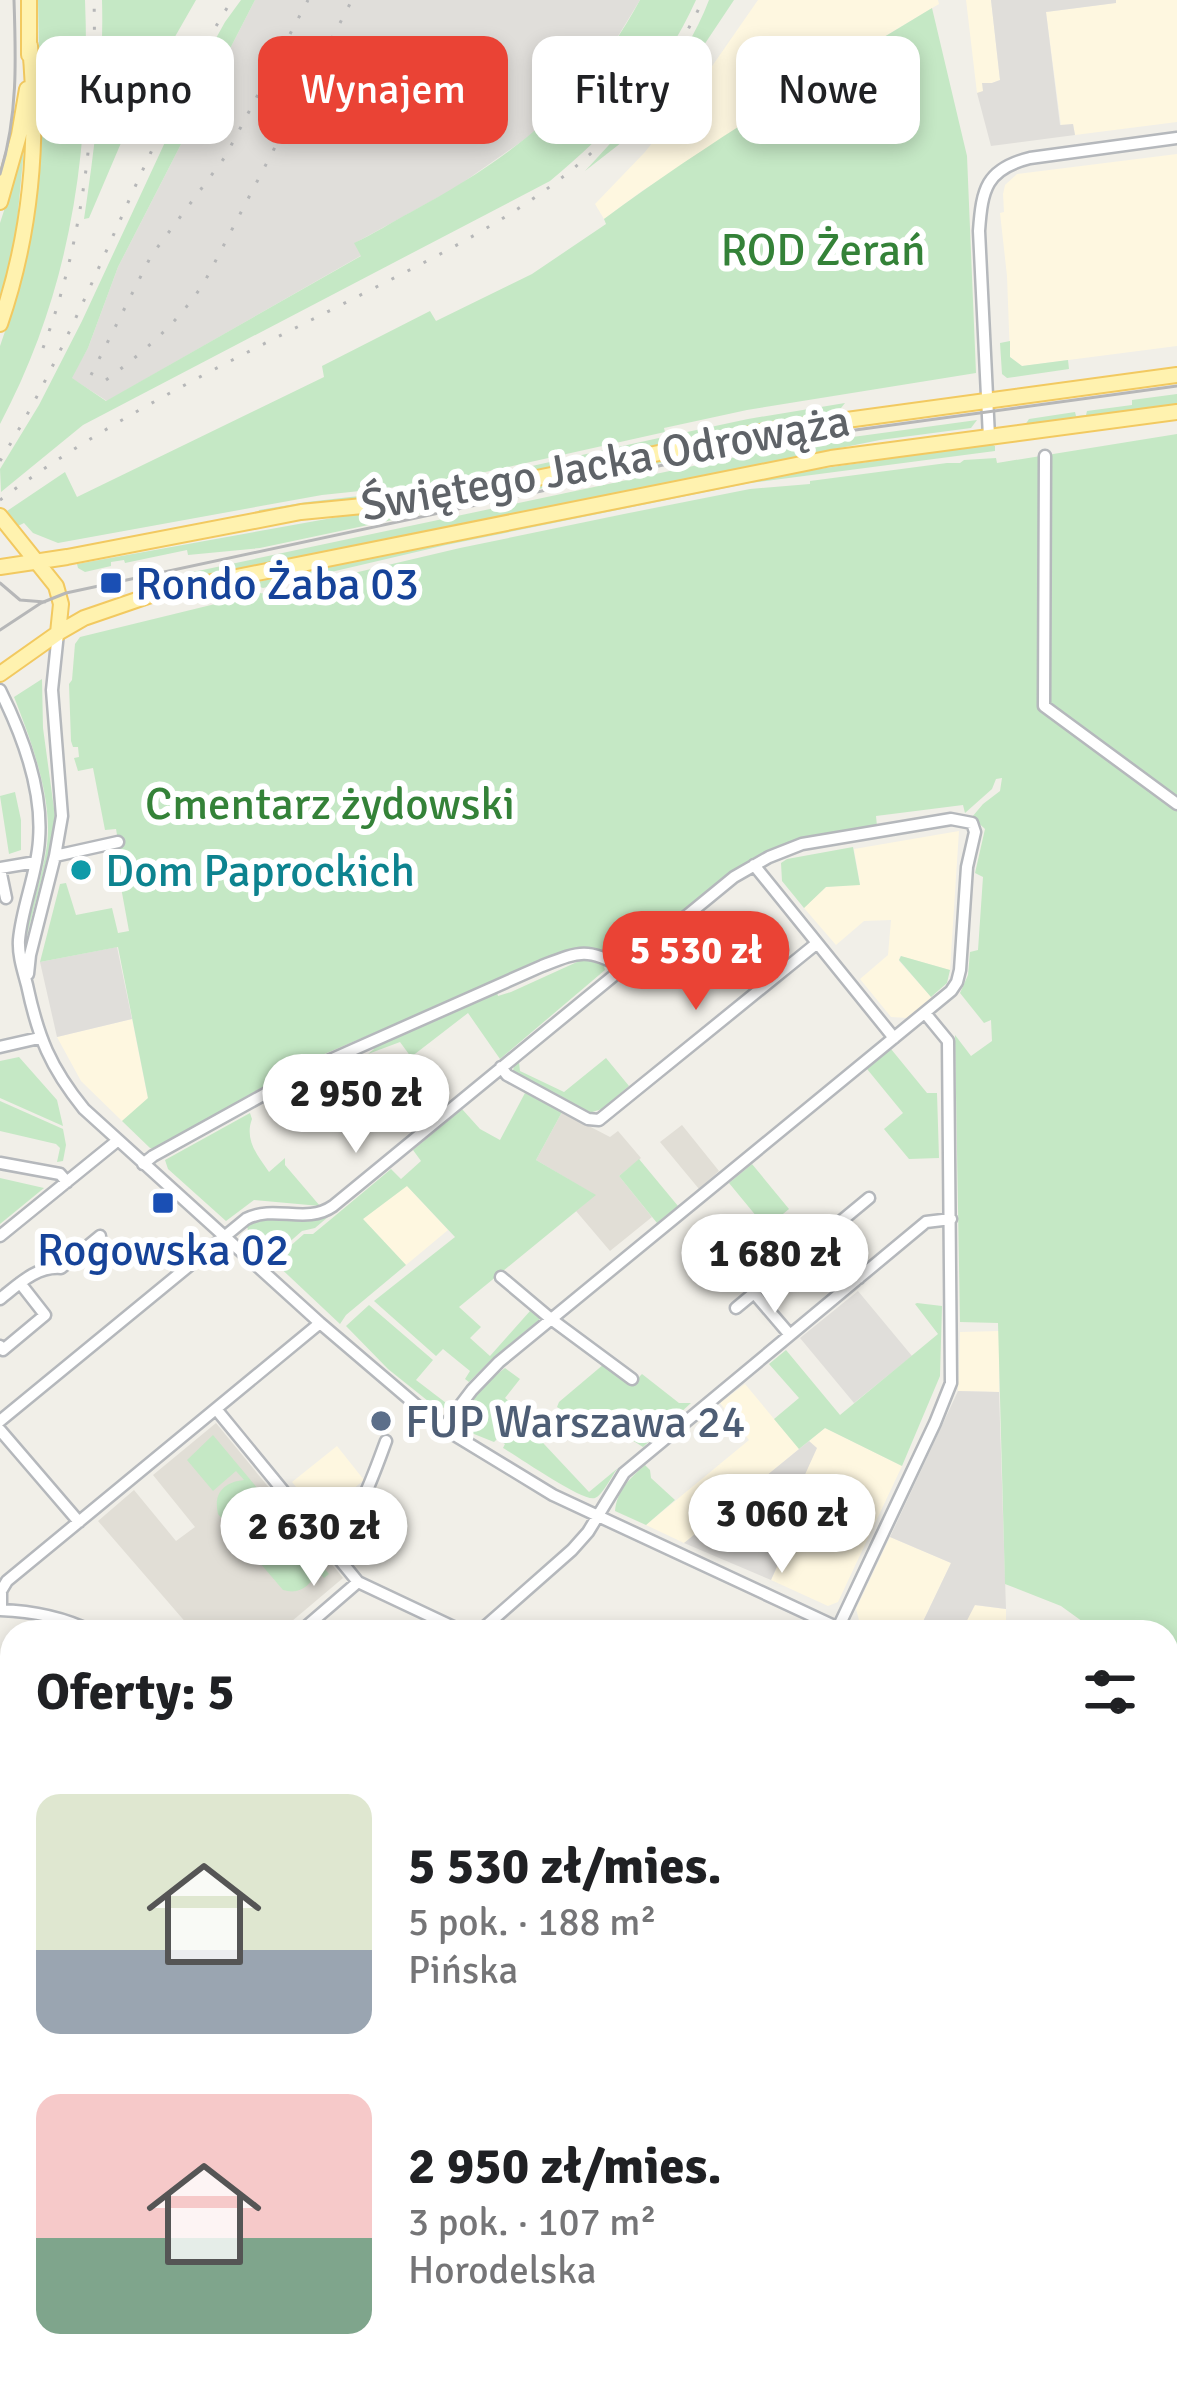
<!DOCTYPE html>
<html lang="pl">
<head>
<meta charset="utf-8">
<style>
  body { margin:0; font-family:Signika,sans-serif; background:#f2f2f2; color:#202124; height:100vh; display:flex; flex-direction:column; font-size:45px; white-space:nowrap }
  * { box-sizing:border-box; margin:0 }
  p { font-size:39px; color:#757577 }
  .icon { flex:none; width:66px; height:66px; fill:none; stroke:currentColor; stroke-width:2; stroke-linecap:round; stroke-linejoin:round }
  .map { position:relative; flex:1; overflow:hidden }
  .drawer { position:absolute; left:0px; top:1620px; width:1179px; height:771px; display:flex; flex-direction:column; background:#fff; border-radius:36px 36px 0 0; box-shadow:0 6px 18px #0003 }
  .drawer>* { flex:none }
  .banner { position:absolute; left:36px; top:36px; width:1107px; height:108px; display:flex; gap:24px }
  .price { position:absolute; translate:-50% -102px; padding:0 27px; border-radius:42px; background:#fff; color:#222; font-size:39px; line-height:78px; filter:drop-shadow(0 3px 6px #0008) }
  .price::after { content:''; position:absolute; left:50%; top:72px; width:36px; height:27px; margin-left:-18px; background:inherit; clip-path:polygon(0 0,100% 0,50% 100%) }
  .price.on { background:#ea4335; color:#fff }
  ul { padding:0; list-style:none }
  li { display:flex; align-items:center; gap:36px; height:300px; padding:0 36px }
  li span { display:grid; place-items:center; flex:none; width:336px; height:240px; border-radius:24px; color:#555 }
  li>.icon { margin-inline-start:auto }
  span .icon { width:144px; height:144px; fill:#fffc; stroke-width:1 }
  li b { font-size:51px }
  h2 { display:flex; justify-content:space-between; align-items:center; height:144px; padding:0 36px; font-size:51px }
  .pill { padding:0 42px; border-radius:24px; background:#fff; box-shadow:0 6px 18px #0003; font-size:42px; line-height:108px }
  .pill.on { background:#ea4335; color:#fff }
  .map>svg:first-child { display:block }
</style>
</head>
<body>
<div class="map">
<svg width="1177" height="2389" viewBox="0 0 1177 2389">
  <rect width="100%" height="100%" fill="#f1efe8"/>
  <path fill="#fef7e0" d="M758,0H938L939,4L835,66L642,191L604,219L595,204L645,152L708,72Z
    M966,0H991L1000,80L989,84L983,92L977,93Z
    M1116,0H1177V122L1075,135L1073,124L1061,126L1046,12L1115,3Z
    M1177,154V346L1022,366L1010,357L1007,276L1000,213L1004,212L1003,194L1005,185L1017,174Z
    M959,831L950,970L900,956L899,961L932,998L907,1018L891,1017L860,979L888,955L891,920L864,921L836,945L804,908L826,887L860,884L854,849Z
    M132,1019L148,1099L122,1121L81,1081L57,1037Z
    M406,1185L448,1230L406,1265L363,1219Z
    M999,1331V1392L958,1391L960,1332Z
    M745,1384L799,1449L691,1539L684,1543L646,1525L749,1440L720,1403Z
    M825,1428L902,1466L838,1602L828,1606L771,1580L804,1507L793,1501L816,1449L809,1441Z
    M337,1446L364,1480L320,1516L292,1482Z
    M890,1537L951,1563L918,1632H885L859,1620L856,1609Z
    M974,1605L1006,1609V1632H961Z
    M1167,1873L1177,1885V2051L1167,2058Z"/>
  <path fill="#e0deda" d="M255,0H640L609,51L558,112L538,130L455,188L355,243L362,255L107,401L71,378L88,348L118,267Z
    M991,0H1116V3L1046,12L1060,125L1073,124L1075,135L991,146L977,93L983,91L982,83H992L1000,80Z
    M117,947L132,1019L57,1037L40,962Z
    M858,1291L912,1356L854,1403L800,1338Z
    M958,1391L999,1392L1006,1609L975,1605L961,1632H918L951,1563L890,1537Z
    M809,1441L817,1448L793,1501L804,1506L771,1580L684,1543Z"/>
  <path fill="#e1ded6" d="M562,1112L610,1137L618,1131L641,1158L619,1176L652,1217L610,1251L576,1211L595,1195L536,1160Z
    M682,1125L719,1171L699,1189L660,1142Z
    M216,1423L343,1578L279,1632H194L98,1521L134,1490L176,1541L195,1527L153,1475Z"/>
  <path fill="#c5e8c5" d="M38,0H85C91,150 71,290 0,424V346L17,296L35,209L40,106Z
    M102,0H196L141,96L89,218L84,219C95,146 104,73 102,0Z
    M241,0H255L118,267L88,348L72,378L106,401L361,256L354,243C374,234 392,222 411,212C511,158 585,102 640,0H696C663,73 611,131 550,181L83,425L1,492L0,469L39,405L82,321L199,69L225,22Z
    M709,0H734L658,114L585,171C632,120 684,66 709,0Z
    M932,8L967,156L976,373L747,410L664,428L665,432L436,483L322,495L58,543L33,533L24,523L18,526L7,511L65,472L77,497L324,377L322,366L430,311L436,321L532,274L606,224L604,219C708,142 821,75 932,8Z
    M24,149L16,233L0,301V223Z
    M1010,341V357L1022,366L1068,360L1069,369L1007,378L1002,374L1000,343Z
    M1177,394V405L1025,425L1029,419L1075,412L1076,416L1086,415L1087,411L1132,405V400Z
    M845,403L841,408L825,415L679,442L674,438L673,435L748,419Z
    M971,408L974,411L774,439L260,548L188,555L187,550L125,563L124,560L111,562V566L85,572L78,568L77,564L360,513L443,504L501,494L768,437Z
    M977,420L971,428L880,440L195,577L193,572L787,446Z
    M1177,434V1813L1167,1805V1632H1097L1061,1606L1005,1584L998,1323L960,1322L955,1035L971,1056L992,1041L991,1020L984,1023L960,993L968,975L970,952L978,950L983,877L975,873L985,829L972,817L983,804L1000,791L1002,778L996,779L992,789L965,813L963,805L876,816L877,826C837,833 797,838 760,856C709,881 672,927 626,957C615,958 608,952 597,950C584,948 570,952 557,955L308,1061L155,1149L150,1148L122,1121L148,1098L118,947L40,962L60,884L66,883L76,915L112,908L118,933L129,931L116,860L121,858L116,829L105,830L93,768L78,771L74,758L79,757L78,747H73L71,741L69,684L72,680L75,644L80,637L260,593L265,594L460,548L624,514L750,489L810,484V481L947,463H960L964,460L996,458L997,463Z
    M668,436L667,445L449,489L308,504L258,513L259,510L307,502L437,487Z
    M991,444L995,446V451L750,483L446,545L263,588L251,584L297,571L770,476Z
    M42,679L43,728L55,816L52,839L24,947C28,913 42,880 47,845C53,799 31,740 14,697Z
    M15,792L21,820V850L9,854L0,796Z
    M853,847L860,885L826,887L804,908L782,881L781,863L787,859Z
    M901,956L950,970L947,983L931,997L899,960Z
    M588,957L603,963L605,970L500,1059L468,1013L411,1057L400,1042L368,1054L374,1049L373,1044L497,992L498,996L511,992Z
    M891,1049L927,1093H937L939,1158L909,1159L884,1129L903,1113L867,1069Z
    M19,1057L57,1100L63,1126L0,1098V1061Z
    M606,1058L629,1086L602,1109L589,1113L513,1071L514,1065L519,1062L520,1071L564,1092Z
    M525,1093L562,1112L536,1160L596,1195L459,1307L481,1327L470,1338L490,1356L530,1311L540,1319L494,1357L469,1382L465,1379L470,1371L443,1349L436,1356L374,1301L455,1237L407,1186L363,1219L406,1265L346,1315L340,1324L273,1261L304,1234H313L330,1220L391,1169L401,1179L421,1161L413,1150L462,1109L480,1129L500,1140Z
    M0,1101L63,1129L66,1145L63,1161L57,1162L60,1148L56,1144L0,1131Z
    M250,1113L252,1119C244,1140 258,1156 269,1172L285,1158V1165L320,1206L254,1200L226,1221L168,1169L165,1160Z
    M639,1159L678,1206L657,1223L619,1176Z
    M752,1164L789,1209L766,1228L729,1183Z
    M0,1178L44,1188L0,1224Z
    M328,1217L315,1228L302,1231L269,1260L244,1238L248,1229L246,1226C271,1211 301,1224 328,1217Z
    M917,1303L942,1306L940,1376L902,1466L825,1428L799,1449L774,1419L799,1398L769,1364L786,1350L840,1415L938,1334L915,1304Z
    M369,1305L433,1360L416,1380L450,1406L438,1409L388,1369L346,1326Z
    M604,1364L632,1384L642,1374L679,1403H691L643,1447L608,1425L585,1420L578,1414L573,1418L557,1407L559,1402Z
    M505,1368L520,1379L505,1398L534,1423L529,1428L589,1492L618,1468C612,1475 603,1495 595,1498C584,1503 517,1456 503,1448L505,1444L497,1439L494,1442L469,1432L461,1425C465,1403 487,1382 505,1368Z
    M213,1435L329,1574L324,1578L317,1570C311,1586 300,1595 283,1590L218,1514C213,1493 224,1482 244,1480L236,1471L213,1491L187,1460Z
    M645,1465L650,1470L651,1478L675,1500L646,1525L615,1511C617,1490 630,1478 645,1465Z
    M1169,2065L1177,2075V2389H1065L1064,2379H1167V2069Z
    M9,2101L12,2105V2379H185L173,2389H0V2109Z"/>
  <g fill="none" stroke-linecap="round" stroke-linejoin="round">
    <defs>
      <path id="minor" d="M989,437L979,231C982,189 986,169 1030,158L1177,138
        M1045,456L1044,706L1177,804
        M0,690C22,734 43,790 39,840C37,874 22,906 19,940C18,955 23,970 27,985C38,1037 50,1067 84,1109L320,1323L443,1428L553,1495L847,1632
        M55,856L118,842
        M754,865L894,1038
        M0,868L36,862
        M0,869L6,898
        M28,974L30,955L55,856L62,816L52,690L58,633
        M0,1047L39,1038
        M501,1067L507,1075L588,1119L599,1120L816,944
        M0,1163L60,1174L67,1182
        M143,1164L153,1156L312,1068L542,966C578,952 587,947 622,967
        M0,1236L117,1141
        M823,1237L859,1278
        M501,1277L551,1319L632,1379
        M754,1293L790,1335
        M0,1299C18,1285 36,1266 61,1268L100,1236
        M736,1308L869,1198
        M0,1346L3,1350L45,1315L20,1283
        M216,1409L358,1582L464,1632
        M0,1421L246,1219C275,1204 306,1225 333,1206L734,877L769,857L802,844L951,819L972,823L975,832L967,867L960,970L957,982L951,991L499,1362L472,1390L443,1428
        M0,1430L79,1522
        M329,1546C358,1522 373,1476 386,1441
        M0,1610C33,1611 63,1617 93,1632
        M1,1610V1591L7,1581L320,1323
        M838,1628L935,1423L951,1383L948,1041L925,1013
        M300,1632L358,1582
        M479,1632L572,1550L588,1532L624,1473L926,1222L951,1219
        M0,1747L12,1740
        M1167,1849L1177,1862
        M0,1885L12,1875
        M0,2034L12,2049
        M528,2379L545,2389
        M1059,2379L1060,2389
        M202,2389L213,2379
        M431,2389L435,2379
        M706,2389L709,2379"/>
      <path id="major" d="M29,0V55
        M0,202L19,135L27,89
        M0,324C31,234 39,140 30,46
        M0,516L56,586L61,604L58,633
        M0,567L67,557L301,512L435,499L766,431L1177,375
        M0,674L58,633L84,618L157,593L831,458L1177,412"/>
    </defs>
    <use href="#minor" stroke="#b5b8bc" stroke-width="15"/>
    <use href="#major" stroke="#f2c960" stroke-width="18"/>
    <use href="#minor" stroke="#fff" stroke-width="10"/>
    <use href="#major" stroke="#fff2af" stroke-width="14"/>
    <path stroke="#b6b7b8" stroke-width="3" d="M0,174C18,117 16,59 14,0
      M0,583L20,600L45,602
      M0,630L41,603L66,593L775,441L1177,386"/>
    <path stroke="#b6b7b8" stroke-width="3" stroke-dasharray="3 15" stroke-linecap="butt" d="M43,348C84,240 97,116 94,0
      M91,375L151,256L225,157L308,0
      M106,380C145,351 179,322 205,281L352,0
      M0,461C91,314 140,146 232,0
      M0,500C103,423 218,367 333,309C493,227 621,173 703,0"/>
  </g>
  <g fill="#1a4fb4" stroke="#fff" stroke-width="4.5">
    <rect x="99" y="571" width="24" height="24" rx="6"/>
    <rect x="151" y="1191" width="24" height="24" rx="6"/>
  </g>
  <circle fill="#0f9aa8" stroke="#fff" stroke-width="4.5" cx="81" cy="870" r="12"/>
  <circle fill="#5c6f8a" stroke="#fff" stroke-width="4.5" cx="381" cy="1421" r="12"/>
  <g text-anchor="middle" stroke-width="12" stroke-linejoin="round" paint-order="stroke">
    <g font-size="45" fill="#348238" stroke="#fff">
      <text x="823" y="265">ROD Żerań</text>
      <text x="330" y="819">Cmentarz żydowski</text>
    </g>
    <g font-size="45" fill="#5f6368" stroke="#fff">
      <text transform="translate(605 462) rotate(-10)" y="16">Świętego Jacka Odrowąża</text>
    </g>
    <g font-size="45" fill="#164399" stroke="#fff" text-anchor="start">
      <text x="135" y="599">Rondo Żaba 03</text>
      <text x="163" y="1265" text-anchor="middle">Rogowska 02</text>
    </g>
    <g font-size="45" fill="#0d838f" stroke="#fff" text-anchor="start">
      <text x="105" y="886">Dom Paprockich</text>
    </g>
    <g font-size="45" fill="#4e5e75" stroke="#fff" text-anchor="start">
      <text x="405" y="1437">FUP Warszawa 24</text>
    </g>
  </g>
</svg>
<b class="price on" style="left:696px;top:1013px">5 530 zł</b>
<b class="price" style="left:356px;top:1156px">2 950 zł</b>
<b class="price" style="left:775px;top:1316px">1 680 zł</b>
<b class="price" style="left:782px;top:1576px">3 060 zł</b>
<b class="price" style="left:314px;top:1589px">2 630 zł</b>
<div class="banner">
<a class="pill">Kupno</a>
<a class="pill on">Wynajem</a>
<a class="pill">Filtry</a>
<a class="pill">Nowe</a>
</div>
<section class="drawer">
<h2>Oferty: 5<svg class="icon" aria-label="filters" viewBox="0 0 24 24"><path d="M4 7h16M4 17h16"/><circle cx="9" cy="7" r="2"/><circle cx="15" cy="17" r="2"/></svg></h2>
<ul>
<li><span style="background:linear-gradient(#dfe7d0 65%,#9aa5b1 0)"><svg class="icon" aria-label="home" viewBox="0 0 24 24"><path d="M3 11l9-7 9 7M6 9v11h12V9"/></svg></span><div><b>5 530 zł/mies.</b><p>5 pok. · 188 m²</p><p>Pińska</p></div></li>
<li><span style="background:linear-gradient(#f6c9c9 60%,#7fa58c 0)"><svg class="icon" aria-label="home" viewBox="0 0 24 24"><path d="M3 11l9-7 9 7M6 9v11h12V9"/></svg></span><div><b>2 950 zł/mies.</b><p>3 pok. · 107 m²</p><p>Horodelska</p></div></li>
</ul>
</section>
</div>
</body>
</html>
